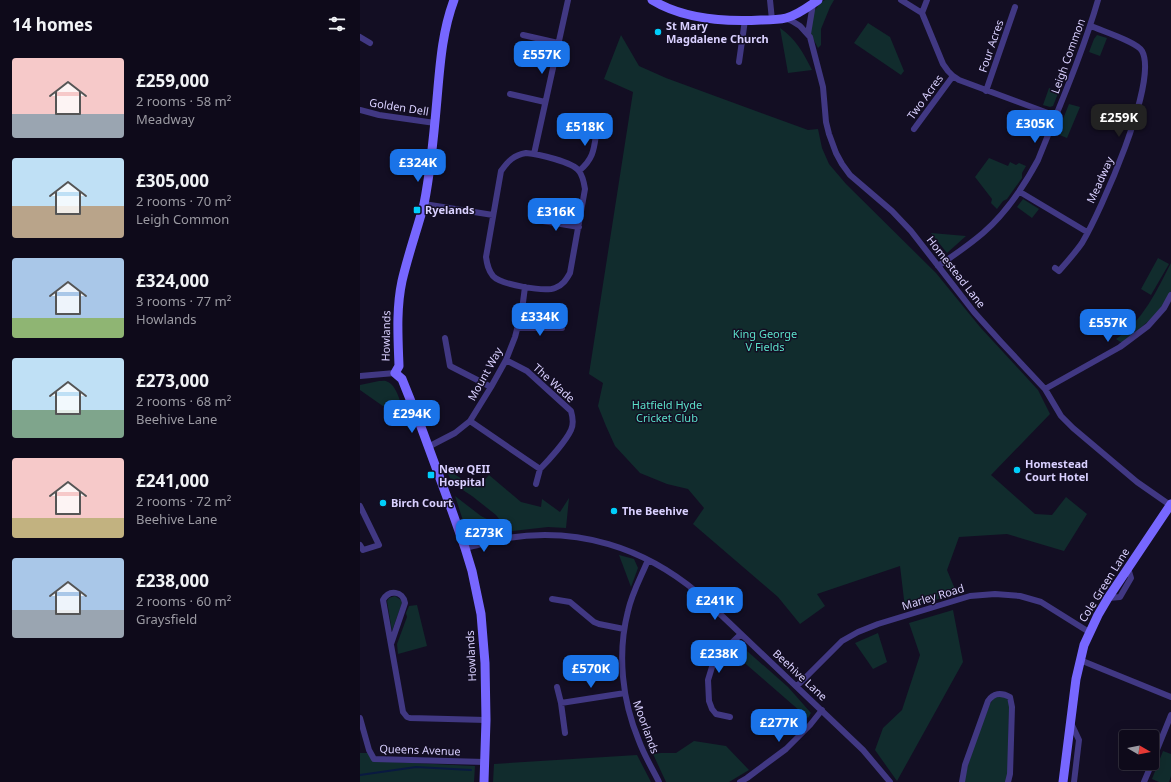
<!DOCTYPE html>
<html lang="en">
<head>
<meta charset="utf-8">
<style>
  body { margin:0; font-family:"Noto Sans",sans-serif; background:#171323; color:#f1f3f6; height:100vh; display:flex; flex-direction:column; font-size:15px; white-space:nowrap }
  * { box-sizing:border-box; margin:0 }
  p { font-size:13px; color:#9b9aa2 }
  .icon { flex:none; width:22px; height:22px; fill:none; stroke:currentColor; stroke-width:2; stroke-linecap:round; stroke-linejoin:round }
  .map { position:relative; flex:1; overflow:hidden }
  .details { display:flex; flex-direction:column; background:#0e0a1a; width:360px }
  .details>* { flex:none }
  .needle { width:26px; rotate:99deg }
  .tools { position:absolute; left:759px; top:730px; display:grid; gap:8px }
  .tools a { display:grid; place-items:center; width:40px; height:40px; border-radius:4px; background:#0e0a1a; box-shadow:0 4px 16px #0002,0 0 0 1px #2e2b39; font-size:20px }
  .price { position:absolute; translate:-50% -34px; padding:0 9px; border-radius:8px; background:#1a73e8; color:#fff; font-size:13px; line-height:26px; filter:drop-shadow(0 1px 2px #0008) }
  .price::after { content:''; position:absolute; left:50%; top:24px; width:12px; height:9px; margin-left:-6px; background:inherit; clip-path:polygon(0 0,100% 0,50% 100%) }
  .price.current { background:#222; color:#fff }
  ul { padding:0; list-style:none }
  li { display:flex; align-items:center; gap:12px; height:100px; padding:0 12px }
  li span { display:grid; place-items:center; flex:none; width:112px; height:80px; border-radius:4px; color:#555 }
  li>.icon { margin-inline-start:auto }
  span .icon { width:48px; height:48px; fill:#fffc; stroke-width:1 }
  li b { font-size:17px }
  h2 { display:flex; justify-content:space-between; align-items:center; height:48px; padding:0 12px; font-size:17px }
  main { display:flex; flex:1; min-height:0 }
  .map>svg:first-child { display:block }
</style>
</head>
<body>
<main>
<section class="details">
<h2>14 homes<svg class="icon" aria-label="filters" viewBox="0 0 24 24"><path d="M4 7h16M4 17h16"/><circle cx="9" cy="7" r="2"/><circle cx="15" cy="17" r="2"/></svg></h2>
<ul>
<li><span style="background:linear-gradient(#f6c9c9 70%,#9aa5b1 0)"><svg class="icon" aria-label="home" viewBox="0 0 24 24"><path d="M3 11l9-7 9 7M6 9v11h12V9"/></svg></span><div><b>£259,000</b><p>2 rooms · 58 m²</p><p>Meadway</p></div></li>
<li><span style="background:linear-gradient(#bfe0f5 60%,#b9a48a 0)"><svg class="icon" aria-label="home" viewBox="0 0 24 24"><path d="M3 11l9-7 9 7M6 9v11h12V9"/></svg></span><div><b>£305,000</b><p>2 rooms · 70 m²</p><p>Leigh Common</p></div></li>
<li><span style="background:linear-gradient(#a9c7e8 75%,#8fb573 0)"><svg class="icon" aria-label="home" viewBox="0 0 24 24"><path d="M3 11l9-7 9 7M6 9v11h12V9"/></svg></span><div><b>£324,000</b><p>3 rooms · 77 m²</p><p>Howlands</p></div></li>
<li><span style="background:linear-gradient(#bfe0f5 65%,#7fa58c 0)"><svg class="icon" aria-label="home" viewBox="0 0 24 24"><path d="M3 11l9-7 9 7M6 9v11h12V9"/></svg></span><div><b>£273,000</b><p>2 rooms · 68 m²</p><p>Beehive Lane</p></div></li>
<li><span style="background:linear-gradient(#f6c9c9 75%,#c2b280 0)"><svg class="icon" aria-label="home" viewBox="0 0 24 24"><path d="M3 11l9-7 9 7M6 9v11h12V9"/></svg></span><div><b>£241,000</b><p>2 rooms · 72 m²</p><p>Beehive Lane</p></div></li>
<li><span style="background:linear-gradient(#a9c7e8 65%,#9aa5b1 0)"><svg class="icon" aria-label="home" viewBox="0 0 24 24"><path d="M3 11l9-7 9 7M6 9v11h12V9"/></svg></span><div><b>£238,000</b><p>2 rooms · 60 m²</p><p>Graysfield</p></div></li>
</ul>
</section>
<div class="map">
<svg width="811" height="782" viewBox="0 0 811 782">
  <rect width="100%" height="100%" fill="#130e23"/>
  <path fill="#112c2d" d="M465,0H474L470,7L461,29V45L458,48L449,31L452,14L461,2Z
    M508,23L530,37L544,71L541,75L494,43Z
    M420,28C436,39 443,52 452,70L428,73Z
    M261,35L279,66L306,78L448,130L458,129L462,148L469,164L486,184L576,273L620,327L678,390L690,414L631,475L675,514L692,515L706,497L727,514L704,551L647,534L599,537L587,570L597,594L545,608L540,566L457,594L465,606L440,624L418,597L333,524L344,508L328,489L307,484L280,473L255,446L246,426L238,406L243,383L229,374L273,92L244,79Z
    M737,35L747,38L740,56L729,52L734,39Z
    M689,88L699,91L693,106L690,107L683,105Z
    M709,104L720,107L707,138L697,134Z
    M678,115L687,118L679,137L671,134Z
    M629,158L648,166L650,162L656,165L659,163L666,166L662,173V178L647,199L643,201L637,209L631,203L632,199L615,177Z
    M663,199L679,209L672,218L657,207Z
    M571,233L606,236L587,253Z
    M798,258L809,264L791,295L781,289Z
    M811,263C811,271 811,285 811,291C805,310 777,331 762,343L756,339C783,321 797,290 811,263Z
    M19,381C22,381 25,380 28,382C38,386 43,412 47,423L45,425L37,416L0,390V385Z
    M86,469L110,484L122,483L129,475L161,502L181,507L182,499L200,512L209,498L206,528L188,527L143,532L142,523L136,515L112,496L92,483Z
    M95,496L121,516L131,521V533C125,539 119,542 110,542Z
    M259,555L274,559L278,568L271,587Z
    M35,596L41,600L42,603L32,631L27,601L29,598Z
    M57,605L67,646L38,654L37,644L47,617L46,613L49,606Z
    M593,610L603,662L537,781L515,750L523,728L542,710L560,655L549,623Z
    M518,633L527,662L513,669L495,643Z
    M378,643L428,687L451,713L448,718L372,652H367Z
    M637,696L646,697L649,702V710L648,772L646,782H604C609,755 620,730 630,704L633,699Z
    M334,741L366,746L389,770L369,782H306L293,754L301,753H316Z
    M803,751L811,754V776L809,782H799L792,779Z
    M0,753H8L13,761L115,766L114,782H0Z
    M277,755L291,782H133L134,764Z"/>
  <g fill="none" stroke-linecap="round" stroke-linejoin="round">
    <path stroke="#091941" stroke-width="2" d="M0,775L56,767L111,770"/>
    <path stroke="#413883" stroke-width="6" d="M410,0L412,20
      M541,0L562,13L583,64L588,71L593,76L599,80L696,116
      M562,13L567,0
      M425,18L432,21L440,26L450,37L463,87L466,122L469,134L476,153L482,164L490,175L532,211L551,231L614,312L641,342L685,389L701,416L713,428L777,482L810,505
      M448,34L453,4
      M163,35L198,43
      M0,37L10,43
      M379,62L385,20
      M626,91L655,7
      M150,94L185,102
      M0,110L19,115L75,123
      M554,129L593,76
      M166,153C178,154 213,162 219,171C223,176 224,183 225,189L210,273C206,280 203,285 195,288C185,292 141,285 133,276C128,270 127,264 126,257L141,171C148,161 154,155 166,153Z
      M174,154L208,0
      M219,171C235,158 234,147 237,128
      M660,192L727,232
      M64,204L133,215
      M177,220L219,227
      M578,266C593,256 609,245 623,233C646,213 663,188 678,160C699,107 722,55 738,0
      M695,268L699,271C707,262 715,253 722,243C740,213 799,81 782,51C777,42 742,31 731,26
      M158,328H202
      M85,338L90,366L131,387
      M0,376L35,373
      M685,389L760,347L788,326L804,308L811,295
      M110,421L180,469C189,460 206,441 211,430C214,424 213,418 211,411L167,371L146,360
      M68,447L95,433L110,421L131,387L146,360L155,337L162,310L165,287
      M176,484L180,469
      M0,506L19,545L3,550L0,545
      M105,548C119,545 133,540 147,538C218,527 283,547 338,593L503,750L530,782
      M288,560C281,577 272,593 268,611C257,654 262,700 279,741C284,755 292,768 299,782
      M748,598L760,597L771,578L768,568
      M192,599L210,602L234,622L239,624L264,629
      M31,644L45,603C43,591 29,589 23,600L43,712L47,717L50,718L126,720
      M720,660L811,697
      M437,686L482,641L498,632L518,624L610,596L635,594L660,596L681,602L729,632
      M197,687L201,703L205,733
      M201,703L265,693
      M370,717L356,714L352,709L349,701L348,680L352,667L358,656L381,634
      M0,718L9,750L14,759L125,762
      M711,723L719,740L714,782
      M792,762L811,715
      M380,782L387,778L426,749L450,725L462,710
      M602,782L605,765L628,701C633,693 641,692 650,697L652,707L650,774L648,782
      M784,782L792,763"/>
    <path stroke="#7767ff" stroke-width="9" d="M94,0C82,32 80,65 77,99C74,134 71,169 64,204C57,230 48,255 42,281C36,309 38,338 39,366L35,373L42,379L60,424L92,511L105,548L112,571L121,614L125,663L126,720L124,782
      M292,0C323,19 365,22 401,20C409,20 418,20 426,18C438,15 448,7 458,0
      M703,782L716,679L724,645L738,615L748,598L811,504"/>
  </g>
  <g fill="#00cefb" stroke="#130e23" stroke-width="1.5">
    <circle cx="298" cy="32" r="4"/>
    <rect x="53" y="206" width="8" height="8" rx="2"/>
    <circle cx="657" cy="470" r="4"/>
    <rect x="67" y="471" width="8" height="8" rx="2"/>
    <circle cx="23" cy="503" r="4"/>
    <circle cx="254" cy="511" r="4"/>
  </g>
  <g text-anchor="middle" stroke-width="3" stroke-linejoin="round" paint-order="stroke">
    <g font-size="11" font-weight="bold" fill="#d9d0ff" stroke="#130e23" text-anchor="start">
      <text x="306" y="30">St Mary<tspan x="306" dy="13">Magdalene Church</tspan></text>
      <text x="65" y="214">Ryelands</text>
      <text x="665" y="468">Homestead<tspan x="665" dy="13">Court Hotel</tspan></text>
      <text x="79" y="473">New QEII<tspan x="79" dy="13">Hospital</tspan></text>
      <text x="31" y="507">Birch Court</text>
      <text x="262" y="515">The Beehive</text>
    </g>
    <g font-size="11" fill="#d9d0ff" stroke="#130e23">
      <text transform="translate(631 46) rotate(-71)" y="4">Four Acres</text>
      <text transform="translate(708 56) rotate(-70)" y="4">Leigh Common</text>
      <text transform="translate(565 97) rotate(-54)" y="4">Two Acres</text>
      <text transform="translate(39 107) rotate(9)" y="4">Golden Dell</text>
      <text transform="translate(740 180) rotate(-66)" y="4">Meadway</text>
      <text transform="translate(596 272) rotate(52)" y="4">Homestead Lane</text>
      <text transform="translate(26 336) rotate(-89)" y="4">Howlands</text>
      <text transform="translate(125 374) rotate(-61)" y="4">Mount Way</text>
      <text transform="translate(194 383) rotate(42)" y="4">The Wade</text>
      <text transform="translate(744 585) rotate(-58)" y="4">Cole Green Lane</text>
      <text transform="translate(573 597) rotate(-17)" y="4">Marley Road</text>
      <text transform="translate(111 656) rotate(-93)" y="4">Howlands</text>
      <text transform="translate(440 675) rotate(43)" y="4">Beehive Lane</text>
      <text transform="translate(286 727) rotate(70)" y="4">Moorlands</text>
      <text transform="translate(60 750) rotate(2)" y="4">Queens Avenue</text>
    </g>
    <g font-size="11" fill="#5be0c9" stroke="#130e23">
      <text x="405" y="338">King George<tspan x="405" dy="13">V Fields</tspan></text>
      <text x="307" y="409">Hatfield Hyde<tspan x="307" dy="13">Cricket Club</tspan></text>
    </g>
  </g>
</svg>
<div class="tools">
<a><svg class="needle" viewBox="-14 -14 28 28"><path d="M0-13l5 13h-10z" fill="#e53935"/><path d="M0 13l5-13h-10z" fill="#9b9aa2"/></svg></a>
</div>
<b class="price" style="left:182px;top:75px">£557K</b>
<b class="price current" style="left:759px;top:138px">£259K</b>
<b class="price" style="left:675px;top:144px">£305K</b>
<b class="price" style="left:225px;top:147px">£518K</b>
<b class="price" style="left:58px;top:183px">£324K</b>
<b class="price" style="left:196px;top:232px">£316K</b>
<b class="price" style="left:180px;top:337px">£334K</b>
<b class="price" style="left:748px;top:343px">£557K</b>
<b class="price" style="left:52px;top:434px">£294K</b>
<b class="price" style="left:124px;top:553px">£273K</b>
<b class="price" style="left:355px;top:621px">£241K</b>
<b class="price" style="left:359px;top:674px">£238K</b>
<b class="price" style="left:231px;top:689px">£570K</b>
<b class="price" style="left:419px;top:743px">£277K</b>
</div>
</main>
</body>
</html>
